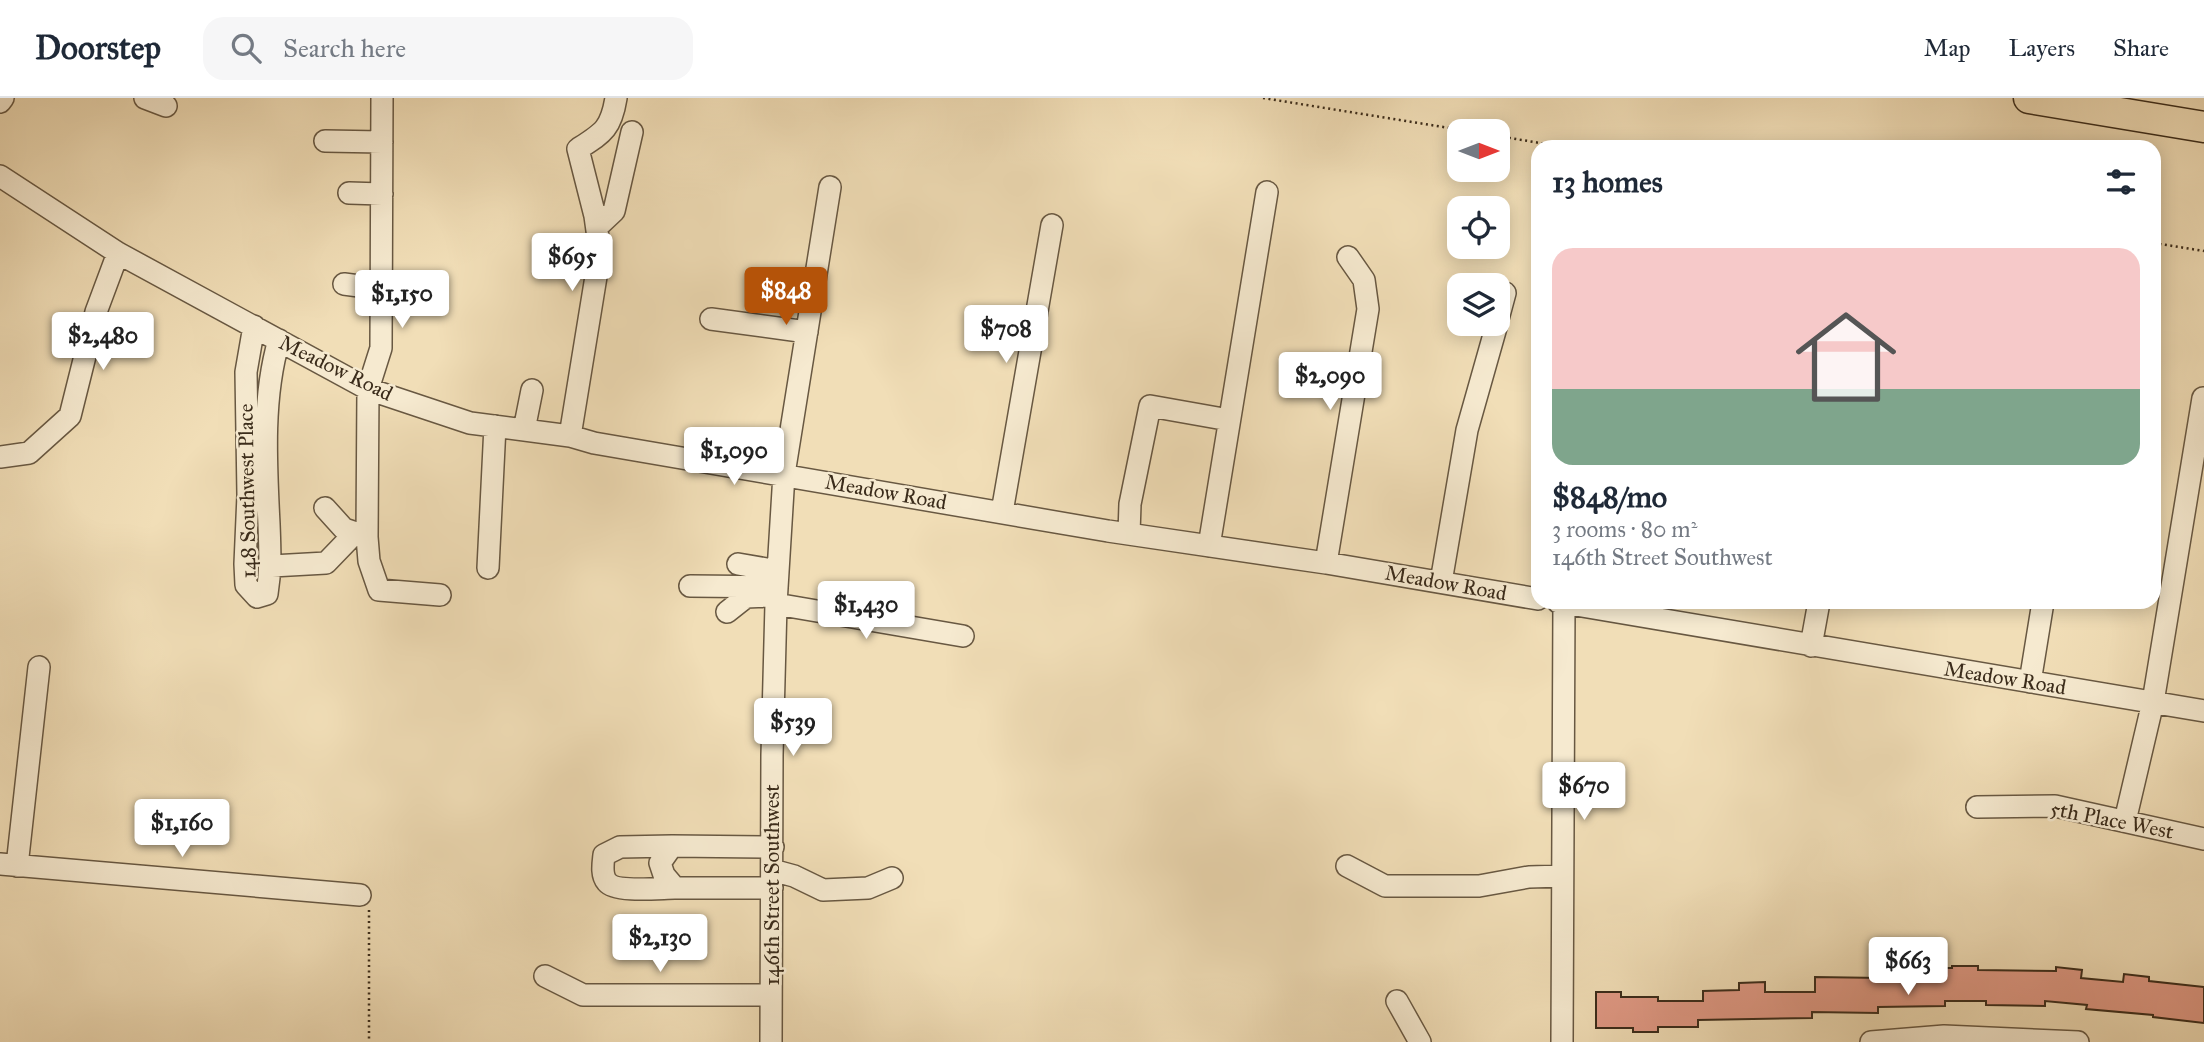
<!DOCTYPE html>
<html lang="en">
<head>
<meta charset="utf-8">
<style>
  body { margin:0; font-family:"IM FELL Great Primer",serif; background:#f6f6f7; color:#1f2937; height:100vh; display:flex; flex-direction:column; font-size:26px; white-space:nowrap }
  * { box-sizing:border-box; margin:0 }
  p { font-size:23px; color:#747a83 }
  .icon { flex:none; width:38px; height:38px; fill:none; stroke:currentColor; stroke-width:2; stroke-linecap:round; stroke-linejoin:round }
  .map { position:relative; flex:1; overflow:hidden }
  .sheet { position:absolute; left:1531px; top:42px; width:630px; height:469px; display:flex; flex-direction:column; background:#fff; border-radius:21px; box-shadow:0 4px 18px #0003 }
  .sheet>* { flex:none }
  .needle { width:46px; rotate:90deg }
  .tools { position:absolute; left:1447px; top:21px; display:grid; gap:14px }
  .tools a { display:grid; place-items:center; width:63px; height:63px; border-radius:14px; background:#fff; box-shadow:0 4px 18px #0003; font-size:35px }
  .price { position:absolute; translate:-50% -60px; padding:0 16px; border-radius:7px; background:#fff; color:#222; font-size:23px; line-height:46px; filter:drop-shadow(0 2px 4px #0008) }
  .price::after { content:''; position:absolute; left:50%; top:42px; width:21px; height:16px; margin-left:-10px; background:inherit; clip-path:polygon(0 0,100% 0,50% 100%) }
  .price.current { background:#b45309; color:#fff }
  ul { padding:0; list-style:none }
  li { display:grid; align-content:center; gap:14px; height:371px; padding:0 21px }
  li span { display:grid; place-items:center; height:217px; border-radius:21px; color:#555 }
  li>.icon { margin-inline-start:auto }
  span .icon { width:126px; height:126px; fill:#fffc; stroke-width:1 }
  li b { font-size:30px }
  h2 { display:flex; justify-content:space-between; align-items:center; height:84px; padding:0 21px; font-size:30px }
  header { display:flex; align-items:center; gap:42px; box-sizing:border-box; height:98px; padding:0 35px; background:#fff; border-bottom:2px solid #e0e1e3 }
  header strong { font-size:33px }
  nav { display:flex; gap:38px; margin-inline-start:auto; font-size:24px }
  .search { width:490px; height:63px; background:#f6f6f7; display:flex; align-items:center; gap:18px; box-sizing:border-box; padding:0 24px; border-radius:21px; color:#747a83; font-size:26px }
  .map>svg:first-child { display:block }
</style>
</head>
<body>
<header>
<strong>Doorstep</strong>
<div class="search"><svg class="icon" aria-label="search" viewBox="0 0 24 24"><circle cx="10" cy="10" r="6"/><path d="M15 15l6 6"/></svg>Search here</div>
<nav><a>Map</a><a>Layers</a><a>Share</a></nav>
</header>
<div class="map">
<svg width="2204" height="944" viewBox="0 0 2204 944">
  <rect width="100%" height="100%" fill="#f1deb7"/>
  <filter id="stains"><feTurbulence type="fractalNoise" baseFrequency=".00286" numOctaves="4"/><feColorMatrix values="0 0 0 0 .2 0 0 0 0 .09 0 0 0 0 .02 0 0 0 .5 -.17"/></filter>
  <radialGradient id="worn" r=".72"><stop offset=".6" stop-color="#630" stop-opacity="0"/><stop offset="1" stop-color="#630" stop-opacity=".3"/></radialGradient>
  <path fill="#e19a86" stroke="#3b2c1b" stroke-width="2" d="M1952,868H1978V872L2056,873V869L2082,872L2081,880L2123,884L2124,876L2149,879V883L2204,889V925L2153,919V917L2086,911L2087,907L2045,903V908L1986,907V903H1945V908L1878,909V915L1812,914V920L1698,922V929H1658V934H1633V930H1596V894H1621V899H1658V903H1703V893L1739,892V885L1765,884V894H1815V879L1882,880V874H1918V870H1952Z"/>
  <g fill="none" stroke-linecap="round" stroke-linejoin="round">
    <defs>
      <path id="minor" d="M145,0L166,8
        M382,0L381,250L368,291L367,439L369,463L379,492L440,497
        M0,4L3,0
        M325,43L382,44
        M0,78L118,155L368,291L470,325L570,338L594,345L1108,433L1326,465L1538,501
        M349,95L382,96
        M597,129L614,113L632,34
        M344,186L382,191
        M711,221L807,234
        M1498,221L1505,195
        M254,228L246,274L248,397L245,466L246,487L257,499L267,496C271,470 270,453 269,426C266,366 262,300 279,242
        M524,332L532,292
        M570,338L600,154L595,118L578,51C603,35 611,31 616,0
        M0,359L29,355L70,318L96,214L118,155
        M325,410L344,431L365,438
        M1002,414L1052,127
        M1129,436L1130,406L1150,308L1229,322
        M1209,448L1267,94
        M1326,465L1368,211L1364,182L1348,159
        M738,466L778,473
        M272,468L326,465L354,436
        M488,470L495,328
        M1441,484L1467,332L1497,226
        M690,488L777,489
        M1558,504L2204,613
        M776,506L963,538
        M727,514L746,499L767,498
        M1811,548L1819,504
        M2030,584L2043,504
        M1977,709L2055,708L2204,741
        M2125,723L2153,604L2203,300
        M672,748L620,749L604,757C603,766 601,777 607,784C616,795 661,790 675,790
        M0,766L360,797
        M17,768L39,569
        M1347,768L1385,788H1479L1529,779L1562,778
        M772,772L794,778L823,792L868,790L892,780
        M772,790H675L664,777L660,765L672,748L773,749
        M545,878L583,897H771
        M1397,903L1420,944
        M771,944L772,657L776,506L784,376L830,89
        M1562,944L1564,505
        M1871,944L1944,938L2078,944"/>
      <path id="highway" d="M2029,0L2204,29"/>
    </defs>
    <use href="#minor" stroke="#685842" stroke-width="24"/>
    <use href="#highway" stroke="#3b2c1b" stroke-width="33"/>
    <path stroke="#3b2c1b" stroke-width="2.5" stroke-dasharray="2 3.5" stroke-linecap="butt" d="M1263,0L1468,33
      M1498,38L1564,49
      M2154,145L2204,153
      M369,812V944"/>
    <use href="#minor" stroke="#f6ead0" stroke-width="21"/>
    <use href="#highway" stroke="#f1deb7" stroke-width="30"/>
  </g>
  <g text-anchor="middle" stroke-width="5" stroke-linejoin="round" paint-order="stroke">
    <g font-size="21" fill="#3b2c1b" stroke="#f6ead0">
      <text transform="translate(336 270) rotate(26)" y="7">Meadow Road</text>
      <text transform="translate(247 393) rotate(-91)" y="7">148 Southwest Place</text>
      <text transform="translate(886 394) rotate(10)" y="7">Meadow Road</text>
      <text transform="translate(1446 485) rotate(10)" y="7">Meadow Road</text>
      <text transform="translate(2005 580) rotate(9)" y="7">Meadow Road</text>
      <text transform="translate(2112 722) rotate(11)" y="7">5th Place West</text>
      <text transform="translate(772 787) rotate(-90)" y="7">146th Street Southwest</text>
    </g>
  </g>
  <rect width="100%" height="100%" filter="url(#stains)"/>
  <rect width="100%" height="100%" fill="url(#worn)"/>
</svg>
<div class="tools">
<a><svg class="needle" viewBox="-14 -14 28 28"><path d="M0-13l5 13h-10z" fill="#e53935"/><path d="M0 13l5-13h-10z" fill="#747a83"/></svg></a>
<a><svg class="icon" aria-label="locate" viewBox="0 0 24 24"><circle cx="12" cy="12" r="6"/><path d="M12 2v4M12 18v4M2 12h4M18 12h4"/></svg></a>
<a><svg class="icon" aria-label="layers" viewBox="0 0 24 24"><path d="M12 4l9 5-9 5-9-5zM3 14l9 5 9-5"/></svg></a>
</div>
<b class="price" style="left:572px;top:195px">$695</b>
<b class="price current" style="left:786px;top:229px">$848</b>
<b class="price" style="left:402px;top:232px">$1,150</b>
<b class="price" style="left:1006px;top:267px">$708</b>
<b class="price" style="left:103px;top:274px">$2,480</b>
<b class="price" style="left:1330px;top:314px">$2,090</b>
<b class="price" style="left:734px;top:389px">$1,090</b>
<b class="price" style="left:866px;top:543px">$1,430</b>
<b class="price" style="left:793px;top:660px">$539</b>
<b class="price" style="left:1584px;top:724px">$670</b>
<b class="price" style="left:182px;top:761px">$1,160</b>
<b class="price" style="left:660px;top:876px">$2,130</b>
<b class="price" style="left:1908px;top:899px">$663</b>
<section class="sheet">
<h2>13 homes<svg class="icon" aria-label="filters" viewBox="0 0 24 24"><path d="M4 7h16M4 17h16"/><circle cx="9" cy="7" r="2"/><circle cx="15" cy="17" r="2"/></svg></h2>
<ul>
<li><span style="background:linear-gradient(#f6c9c9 65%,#7fa58c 0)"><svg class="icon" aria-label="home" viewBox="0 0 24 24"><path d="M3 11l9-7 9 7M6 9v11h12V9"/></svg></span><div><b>$848/mo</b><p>3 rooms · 80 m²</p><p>146th Street Southwest</p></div></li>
</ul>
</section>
</div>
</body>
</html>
